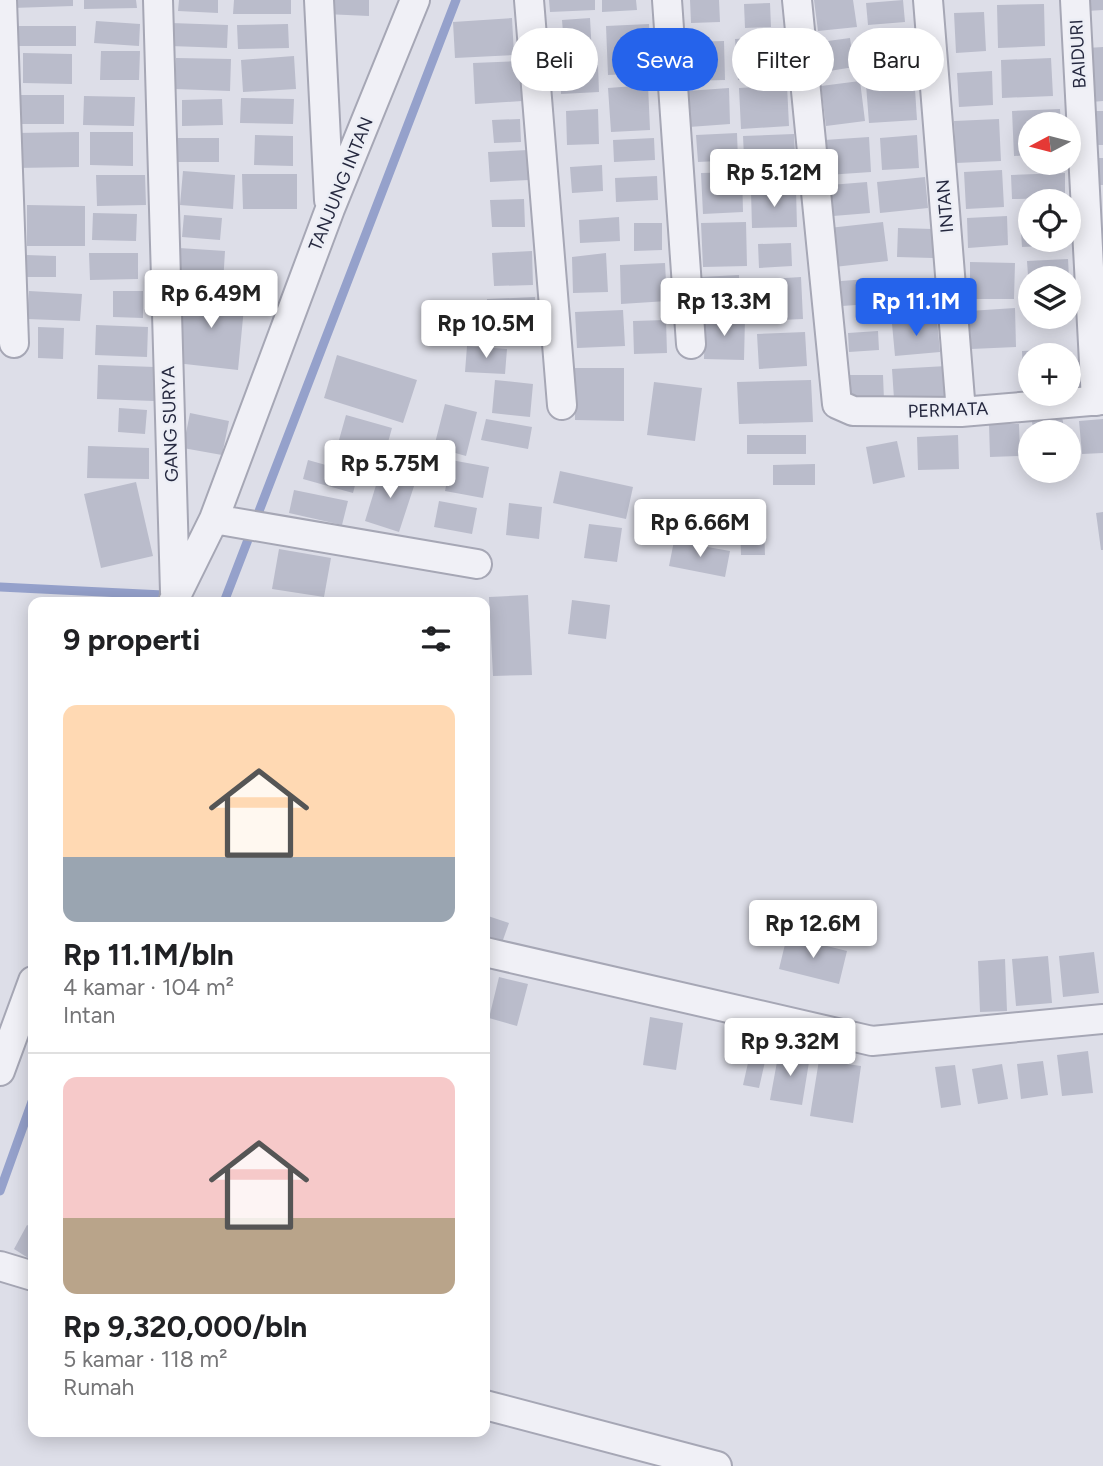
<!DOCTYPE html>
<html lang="id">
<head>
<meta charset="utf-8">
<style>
  body { margin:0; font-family:Figtree,sans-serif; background:#f6f6f6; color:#202124; height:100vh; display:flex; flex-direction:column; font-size:26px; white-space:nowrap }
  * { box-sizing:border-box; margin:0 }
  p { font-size:23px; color:#757577 }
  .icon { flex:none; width:38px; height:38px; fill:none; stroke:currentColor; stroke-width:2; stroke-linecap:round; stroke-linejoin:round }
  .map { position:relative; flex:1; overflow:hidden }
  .drawer { position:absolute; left:28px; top:597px; width:462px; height:840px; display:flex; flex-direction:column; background:#fff; border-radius:14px; box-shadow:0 4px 18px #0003 }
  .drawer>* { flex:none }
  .top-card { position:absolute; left:511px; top:28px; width:486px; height:63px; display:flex; gap:14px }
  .needle { width:46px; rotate:263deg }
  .tools { position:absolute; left:1018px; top:112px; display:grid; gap:14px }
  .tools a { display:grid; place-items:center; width:63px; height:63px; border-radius:50%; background:#fff; box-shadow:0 4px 18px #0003; font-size:35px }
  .price { position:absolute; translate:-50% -60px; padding:0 16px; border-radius:7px; background:#fff; color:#222; font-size:23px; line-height:46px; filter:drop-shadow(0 2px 4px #0008) }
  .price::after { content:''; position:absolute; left:50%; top:42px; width:21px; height:16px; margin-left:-10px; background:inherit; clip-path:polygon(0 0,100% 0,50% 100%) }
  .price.current { background:#2563eb; color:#fff }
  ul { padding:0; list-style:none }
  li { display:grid; align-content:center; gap:14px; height:371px; padding:0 35px }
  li+li { border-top:2px solid #e0e0e0 }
  li span { display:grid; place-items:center; height:217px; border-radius:14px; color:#555 }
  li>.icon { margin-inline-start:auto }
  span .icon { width:126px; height:126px; fill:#fffc; stroke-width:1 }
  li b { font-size:30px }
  h2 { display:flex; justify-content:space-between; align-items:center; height:84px; padding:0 35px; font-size:30px }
  .chip { padding:0 24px; border-radius:32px; background:#fff; box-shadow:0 4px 18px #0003; font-size:24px; line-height:63px }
  .chip.current { background:#2563eb; color:#fff }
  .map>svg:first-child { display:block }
</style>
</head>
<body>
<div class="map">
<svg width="1103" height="1466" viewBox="0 0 1103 1466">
  <rect width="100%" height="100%" fill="#dddee8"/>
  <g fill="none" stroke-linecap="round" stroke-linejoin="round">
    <path stroke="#95a1cb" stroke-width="9" d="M0,587L163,595
      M224,602L456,0
      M0,1191L33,1099"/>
  </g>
  <path fill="#babccb" d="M11,0H73V6L12,8Z
    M84,0H136L137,8L84,9Z
    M179,0H218V13L178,11Z
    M234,0H291V14H233Z
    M326,0H369V16L325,14Z
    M549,0H595V10L550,12Z
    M602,0H636L637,10L602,12Z
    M690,0H719L720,22L691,23Z
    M814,0H853L857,27L818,31Z
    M903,0L905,22L868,25L866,3Z
    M1085,0H1103V10L1086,11Z
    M770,3L771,27L745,28L744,4Z
    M1044,4L1045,46L998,48L997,5Z
    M984,12L986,51L956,53L954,13Z
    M512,18L514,55L455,58L453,22Z
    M590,18L592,54L565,56L562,20Z
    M96,21L140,24L139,46L94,43Z
    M171,23L228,25L227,48L170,46Z
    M288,24L289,48L238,49L237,25Z
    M649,24L652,73L608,75L606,26Z
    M15,26H76V46H15Z
    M782,36L784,78L738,80L735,39Z
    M850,38L854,67L817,73L813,43Z
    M724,41L725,80L688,81L687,42Z
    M912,43L917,120L869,123L863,46Z
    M1103,47V101L1091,102L1087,48Z
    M101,51H140L139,80H100Z
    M23,53L72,54V84L23,83Z
    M294,56L296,89L243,92L241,60Z
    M176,58L231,59L230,91L175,89Z
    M1051,58L1053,96L1002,98L1001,60Z
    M520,61L522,101L475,104L473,63Z
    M598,65L599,92L561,94L560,68Z
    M992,71L993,105L959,107L957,73Z
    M860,81L865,121L826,126L821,86Z
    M648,85L650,130L611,132L608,88Z
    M787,85L789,126L741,129L739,88Z
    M729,88L730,124L689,127L687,91Z
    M17,95H64V124H17Z
    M84,96L135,97L134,126L83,125Z
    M241,98L294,99L293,124L240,123Z
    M222,99L223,125L182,126V100Z
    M598,109L599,144L567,145L566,111Z
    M1060,109L1061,124H1031V155L1014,156L1012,111Z
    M1096,111H1103V145H1096Z
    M520,119L521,142L494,143L492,120Z
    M999,119L1001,161L956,163L954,121Z
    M79,132V167L15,168V133Z
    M90,132H133V166L90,165Z
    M737,133L738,160L698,162L696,135Z
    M794,134L796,175L745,178L743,136Z
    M255,135L293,136V166L254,165Z
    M917,135L919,168L882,170L880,138Z
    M869,137L871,172L827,175L824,140Z
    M177,138H219V162H177Z
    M654,138L655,160L614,162L613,140Z
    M528,150L529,180L490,182L488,152Z
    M1093,158H1103V185H1095Z
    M602,165L603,191L572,193L570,167Z
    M1002,170L1004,207L966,209L964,172Z
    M183,171L235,175L233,209L180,205Z
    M742,172L743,212L703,214L701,173Z
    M1065,173V198L1012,199L1011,175Z
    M242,174H297V209H243Z
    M96,175H145L146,205L97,206Z
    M657,176L658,200L616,202L615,178Z
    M925,177L928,208L880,213L877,182Z
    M867,182L870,213L833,216L830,185Z
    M796,189L797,227L752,228L751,191Z
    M524,199L525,227H492L490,200Z
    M27,205L85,206V246H27Z
    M93,213L137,214L136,241L92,240Z
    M184,215L222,218L220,240L182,237Z
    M1007,216L1008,245L968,248L967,218Z
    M1020,216H1031V240H1064V245L1022,247Z
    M619,217L620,241L580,243L579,220Z
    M746,222L747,266L703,267L701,223Z
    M883,222L888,261L834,267L829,228Z
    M634,223H662V250L634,251Z
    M898,228L933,229V258L897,257Z
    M791,243L792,266L759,268L758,244Z
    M179,248L225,251L223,284L177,281Z
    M532,251L533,285L494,286L492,253Z
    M89,253H138V279L90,280Z
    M606,253L608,292L573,293L572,257Z
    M26,255L56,256V277H26Z
    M1068,259L1069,278H1031L1029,290L1027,261Z
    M970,262L1015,263L1014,299H970Z
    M665,263L667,301L621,304L620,265Z
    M739,275L740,302L701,304L700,277Z
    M801,277L803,319L754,321L752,280Z
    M881,278L883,303L842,306L841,281Z
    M924,281L925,304L897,305L896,283Z
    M29,291L82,294L80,321L27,319Z
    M113,291H143V318L113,317Z
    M183,291L245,297L238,370L176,363Z
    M535,297L537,330L488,332L487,299Z
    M1015,308L1016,347L971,349L969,311Z
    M623,310L625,346L577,348L575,312Z
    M705,316L745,318L744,360L704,359Z
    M666,320L667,353L634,354L633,321Z
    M937,320L940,352L895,356L892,324Z
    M96,325L148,327L147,357L95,355Z
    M38,327L64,328L63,359L38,358Z
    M878,331L879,350L849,352L848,333Z
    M805,332L807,366L759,369L757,334Z
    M467,346L507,349L505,374L465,372Z
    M1065,349L1066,355H1031V389L1024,390L1022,351Z
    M337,355L417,380L403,423L324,398Z
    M98,365L155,367L154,401L97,399Z
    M947,366L948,396L894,399L892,369Z
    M575,368H624V421L575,420Z
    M848,375H883L884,400L849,401Z
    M495,380L533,384L530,417L492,413Z
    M811,380L813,422L739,424L737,382Z
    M654,382L702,388L695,441L647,435Z
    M445,404L477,412L466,456L434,447Z
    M119,408L147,410L145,434L118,432Z
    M190,413L229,421L222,455L183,448Z
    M346,415L392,428L385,453L339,440Z
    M1062,417L1065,432H1034L1032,422Z
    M486,419L532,427L528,449L481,440Z
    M1103,419V453L1082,454L1079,421Z
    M989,424H1019L1020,456L990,457Z
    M747,435H806V454H747Z
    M958,435L959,469L918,470L917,437Z
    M897,441L905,477L873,484L866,447Z
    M88,446L149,448V479L87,478Z
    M308,460L358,474L353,493L303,479Z
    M451,460L489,467L483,498L445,491Z
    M815,464V485H773V465Z
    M381,469L416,480L399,532L365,521Z
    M560,471L633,487L626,519L553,503Z
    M136,482L153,556L101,568L84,494Z
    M294,490L348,501L342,525L289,513Z
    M439,501L477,508L472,534L434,527Z
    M509,503L542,507L539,539L506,535Z
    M1103,512V550H1101L1096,513Z
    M589,524L622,528L617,562L584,558Z
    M740,524H764L765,555H741Z
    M674,541L730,551L725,577L669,566Z
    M279,549L331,558L324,597L272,589Z
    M528,595L532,675L493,676L489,597Z
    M572,600L610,605L606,639L568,634Z
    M485,915L509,923L498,954L485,949Z
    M787,936L847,951L839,984L779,969Z
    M1094,952L1099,993L1063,997L1059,956Z
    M1048,956L1052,1003L1016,1006L1012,959Z
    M1005,959L1007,1011L980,1012L978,961Z
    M499,977L528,984L517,1026L489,1018Z
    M650,1017L683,1023L676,1070L643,1065Z
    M755,1032L771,1035L759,1088L743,1085Z
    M779,1051L810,1056L802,1105L770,1100Z
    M1088,1051L1093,1093L1062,1096L1057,1055Z
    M819,1060L861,1066L853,1123L810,1116Z
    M1043,1061L1048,1095L1021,1099L1017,1064Z
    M1002,1064L1008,1099L978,1104L972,1069Z
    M955,1065L961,1105L941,1108L935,1067Z
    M27,1225L33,1228V1261L14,1249Z"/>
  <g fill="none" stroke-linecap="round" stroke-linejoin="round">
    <defs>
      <path id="minor" d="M2,0L14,343
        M158,0L175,592
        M319,0L329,200
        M529,0L562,405
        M667,0L691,344
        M797,0L837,404L853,411L961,412L1103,400
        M928,0L961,412
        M1075,0L1096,401
        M214,519L477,564
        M173,602L214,519L330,209L415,0
        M485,952L872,1041L1103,1019
        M0,1071L33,981
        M0,1266L33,1276
        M485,1405L717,1466"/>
    </defs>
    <use href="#minor" stroke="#a6a7b5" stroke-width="32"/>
    <use href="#minor" stroke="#f0f0f6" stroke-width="28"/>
  </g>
  <g text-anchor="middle" stroke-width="5" stroke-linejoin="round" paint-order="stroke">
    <g font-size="18" fill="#25283f" stroke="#eceef5">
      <text transform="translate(1078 54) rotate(-93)" y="6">BAIDURI</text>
      <text transform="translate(341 184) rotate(-68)" y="6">TANJUNG INTAN</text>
      <text transform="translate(945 206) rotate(-95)" y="6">INTAN</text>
      <text transform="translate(948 410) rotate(-2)" y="6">PERMATA</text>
      <text transform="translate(170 424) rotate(-92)" y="6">GANG SURYA</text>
    </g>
  </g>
</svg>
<div class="tools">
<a><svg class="needle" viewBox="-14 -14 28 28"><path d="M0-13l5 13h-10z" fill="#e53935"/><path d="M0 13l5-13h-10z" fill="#757577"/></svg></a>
<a><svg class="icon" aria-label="locate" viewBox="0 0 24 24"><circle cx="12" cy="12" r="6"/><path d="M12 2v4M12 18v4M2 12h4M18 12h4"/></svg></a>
<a><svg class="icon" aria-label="layers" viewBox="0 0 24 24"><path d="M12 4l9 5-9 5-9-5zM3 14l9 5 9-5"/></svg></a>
<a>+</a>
<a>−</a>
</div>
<b class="price" style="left:774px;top:209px">Rp 5.12M</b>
<b class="price" style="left:211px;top:330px">Rp 6.49M</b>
<b class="price" style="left:724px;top:338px">Rp 13.3M</b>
<b class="price current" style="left:916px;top:338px">Rp 11.1M</b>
<b class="price" style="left:486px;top:360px">Rp 10.5M</b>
<b class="price" style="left:390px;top:500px">Rp 5.75M</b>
<b class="price" style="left:700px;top:559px">Rp 6.66M</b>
<b class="price" style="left:813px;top:960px">Rp 12.6M</b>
<b class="price" style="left:790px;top:1078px">Rp 9.32M</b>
<div class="top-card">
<a class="chip">Beli</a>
<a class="chip current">Sewa</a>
<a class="chip">Filter</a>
<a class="chip">Baru</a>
</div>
<section class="drawer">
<h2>9 properti<svg class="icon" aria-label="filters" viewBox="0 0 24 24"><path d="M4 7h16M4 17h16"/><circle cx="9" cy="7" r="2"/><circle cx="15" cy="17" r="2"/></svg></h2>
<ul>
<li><span style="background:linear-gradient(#ffd9b3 70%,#9aa5b1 0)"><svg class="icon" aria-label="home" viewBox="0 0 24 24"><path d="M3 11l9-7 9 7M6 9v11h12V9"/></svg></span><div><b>Rp 11.1M/bln</b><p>4 kamar · 104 m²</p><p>Intan</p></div></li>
<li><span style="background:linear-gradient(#f6c9c9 65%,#b9a48a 0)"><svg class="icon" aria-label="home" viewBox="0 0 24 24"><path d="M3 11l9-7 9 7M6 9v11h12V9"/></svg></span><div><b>Rp 9,320,000/bln</b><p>5 kamar · 118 m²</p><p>Rumah</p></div></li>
</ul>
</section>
</div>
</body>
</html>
